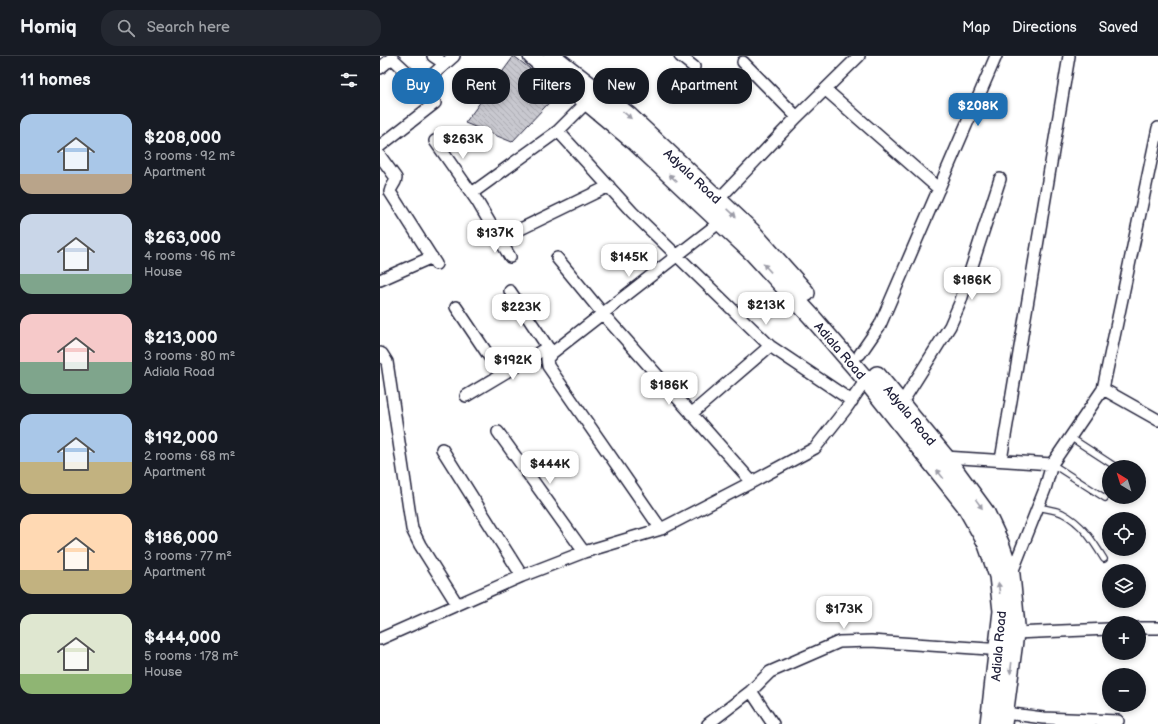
<!DOCTYPE html>
<html lang="en">
<head>
<meta charset="utf-8">
<style>
  body { margin:0; font-family:"Balsamiq Sans",sans-serif; background:#242831; color:#f1f3f6; height:100vh; display:flex; flex-direction:column; font-size:15px; white-space:nowrap }
  * { box-sizing:border-box; margin:0 }
  p { font-size:13px; color:#9ea1a6 }
  .icon { flex:none; width:22px; height:22px; fill:none; stroke:currentColor; stroke-width:2; stroke-linecap:round; stroke-linejoin:round }
  .map { position:relative; flex:1; overflow:hidden }
  .details { display:flex; flex-direction:column; background:#171b24; width:380px }
  .details>* { flex:none }
  .hud { position:absolute; left:12px; top:12px; width:380px; height:36px; display:flex; gap:8px }
  .needle { width:26px; rotate:322deg }
  .fabs { position:absolute; left:722px; top:404px; display:grid; gap:8px }
  .fabs a { display:grid; place-items:center; width:44px; height:44px; border-radius:50%; background:#171b24; box-shadow:0 2px 6px #0003; font-size:20px }
  .price { position:absolute; translate:-50% -34px; padding:0 9px; border-radius:8px; background:#fff; color:#222; font-size:13px; line-height:26px; filter:drop-shadow(0 1px 2px #0008) }
  .price::after { content:''; position:absolute; left:50%; top:24px; width:12px; height:9px; margin-left:-6px; background:inherit; clip-path:polygon(0 0,100% 0,50% 100%) }
  .price.current { background:#1f6fb2; color:#fff }
  ul { padding:0; list-style:none }
  li { display:flex; align-items:center; gap:12px; height:100px; padding:0 20px }
  li span { display:grid; place-items:center; flex:none; width:112px; height:80px; border-radius:12px; color:#555 }
  li>.icon { margin-inline-start:auto }
  span .icon { width:48px; height:48px; fill:#fffc; stroke-width:1 }
  li b { font-size:17px }
  h2 { display:flex; justify-content:space-between; align-items:center; height:48px; padding:0 20px; font-size:17px }
  .tag { padding:0 14px; border-radius:16px; background:#171b24; box-shadow:0 2px 6px #0003; font-size:14px; line-height:36px }
  .tag.current { background:#1f6fb2; color:#fff }
  header { display:flex; align-items:center; gap:24px; box-sizing:border-box; height:56px; padding:0 20px; background:#171b24; border-bottom:1px solid #363941 }
  header strong { font-size:19px }
  nav { display:flex; gap:22px; margin-inline-start:auto; font-size:14px }
  .search { width:280px; height:36px; background:#242831; display:flex; align-items:center; gap:10px; box-sizing:border-box; padding:0 14px; border-radius:16px; color:#9ea1a6; font-size:15px }
  main { display:flex; flex:1; min-height:0 }
  .map>svg:first-child { display:block }
</style>
</head>
<body>
<header>
<strong>Homiq</strong>
<div class="search"><svg class="icon" aria-label="search" viewBox="0 0 24 24"><circle cx="10" cy="10" r="6"/><path d="M15 15l6 6"/></svg>Search here</div>
<nav><a>Map</a><a>Directions</a><a>Saved</a></nav>
</header>
<main>
<section class="details">
<h2>11 homes<svg class="icon" aria-label="filters" viewBox="0 0 24 24"><path d="M4 7h16M4 17h16"/><circle cx="9" cy="7" r="2"/><circle cx="15" cy="17" r="2"/></svg></h2>
<ul>
<li><span style="background:linear-gradient(#a9c7e8 75%,#b9a48a 0)"><svg class="icon" aria-label="home" viewBox="0 0 24 24"><path d="M3 11l9-7 9 7M6 9v11h12V9"/></svg></span><div><b>$208,000</b><p>3 rooms · 92 m²</p><p>Apartment</p></div></li>
<li><span style="background:linear-gradient(#c9d6e8 75%,#7fa58c 0)"><svg class="icon" aria-label="home" viewBox="0 0 24 24"><path d="M3 11l9-7 9 7M6 9v11h12V9"/></svg></span><div><b>$263,000</b><p>4 rooms · 96 m²</p><p>House</p></div></li>
<li><span style="background:linear-gradient(#f6c9c9 60%,#7fa58c 0)"><svg class="icon" aria-label="home" viewBox="0 0 24 24"><path d="M3 11l9-7 9 7M6 9v11h12V9"/></svg></span><div><b>$213,000</b><p>3 rooms · 80 m²</p><p>Adiala Road</p></div></li>
<li><span style="background:linear-gradient(#a9c7e8 60%,#c2b280 0)"><svg class="icon" aria-label="home" viewBox="0 0 24 24"><path d="M3 11l9-7 9 7M6 9v11h12V9"/></svg></span><div><b>$192,000</b><p>2 rooms · 68 m²</p><p>Apartment</p></div></li>
<li><span style="background:linear-gradient(#ffd9b3 70%,#c2b280 0)"><svg class="icon" aria-label="home" viewBox="0 0 24 24"><path d="M3 11l9-7 9 7M6 9v11h12V9"/></svg></span><div><b>$186,000</b><p>3 rooms · 77 m²</p><p>Apartment</p></div></li>
<li><span style="background:linear-gradient(#dfe7d0 75%,#8fb573 0)"><svg class="icon" aria-label="home" viewBox="0 0 24 24"><path d="M3 11l9-7 9 7M6 9v11h12V9"/></svg></span><div><b>$444,000</b><p>5 rooms · 178 m²</p><p>House</p></div></li>
</ul>
</section>
<div class="map">
<svg width="778" height="668" viewBox="0 0 778 668">
  <defs>
    <pattern id="building-back-hatch" width="6" height="6" patternUnits="userSpaceOnUse"><rect width="6" height="6" fill="#c8c8cf"/><path d="M-1 5l2 2M0 0l6 6M5-1l2 2" fill="none" stroke="#acacb3"/></pattern>
  </defs>
  <rect width="100%" height="100%" fill="#fff"/>
  <filter id="ink" filterUnits="userSpaceOnUse"><feTurbulence type="fractalNoise" baseFrequency=".025" numOctaves="2"/><feDisplacementMap in="SourceGraphic" scale="8" xChannelSelector="R" yChannelSelector="G"/><feConvolveMatrix kernelMatrix="1 2 1 2 8 2 1 2 1" color-interpolation-filters="sRGB"/></filter>
  <g filter="url(#ink)">
    <path fill="url(#building-back-hatch)" stroke="#22223b" d="M134,0L179,36L132,86L85,67Z"/>
    <g fill="none" stroke-linecap="round" stroke-linejoin="round">
      <defs>
        <path id="lane" d="M690,381L736,411
          M672,408L725,442
          M658,451C666,453 675,454 682,457C702,467 713,485 724,503"/>
        <path id="street" d="M53,0L65,8
          M300,0L314,11
          M363,6L417,61
          M0,12L12,2L41,29L55,47L0,90
          M41,29L74,0
          M446,34L559,133
          M178,75L252,156L390,290L472,345
          M55,85L97,145L130,201
          M0,100L16,122C16,127 11,130 10,136L56,208
          M92,137L178,75L207,46
          M338,144L417,61L479,0
          M120,183L229,130
          M177,202L223,258L372,426
          M0,224L52,201
          M130,235L171,296
          M76,251L121,318
          M0,297L2,298L7,306L32,473L40,489L77,548
          M480,298L500,269L616,0
          M723,333L778,72
          M86,340L168,291
          M521,348L570,270L580,247L620,123
          M311,358L390,290
          M118,376L204,496
          M62,393L142,520
          M565,401L672,408
          M621,404L689,0
          M281,473L168,310L167,303L172,297L340,166
          M631,519L665,433L672,408L723,333L778,364
          M759,572H778
          M635,577L729,573
          M0,583L142,520L204,496L281,473L372,426L435,392L465,354L486,324
          M371,635L393,668
          M625,657L663,662L738,665
          M328,668L371,635L390,616L459,586L491,585L623,594"/>
        <g id="primary">
          <path id="s1" d="M152,0L254,85L373,197L431,260L486,324L585,449L606,486L618,520L622,555L609,668"/>
          <path id="s2" d="M172,0L249,60L313,120L371,175L426,237"/>
          <path id="s3" d="M497,319L565,401L606,457L620,487L631,519L636,570L623,668"/>
        </g>
      </defs>
      <use href="#lane" stroke="#22223b" stroke-width="8"/>
      <use href="#street" stroke="#22223b" stroke-width="14"/>
      <use href="#primary" stroke="#22223b" stroke-width="20"/>
      <use href="#lane" stroke="#fff" stroke-width="5.5"/>
      <use href="#street" stroke="#fff" stroke-width="11"/>
      <use href="#primary" stroke="#fff" stroke-width="17"/>
    </g>
    <defs><path id="oneway-solid" d="M-6-.8H1V-3.2L6.5 0L1 3.2V.8H-6Z"/></defs>
    <g fill="#9c9ca7">
      <use href="#oneway-solid" transform="translate(247 59) rotate(40)"/>
      <use href="#oneway-solid" transform="translate(293 122) rotate(-136)"/>
      <use href="#oneway-solid" transform="translate(352 157) rotate(43)"/>
      <use href="#oneway-solid" transform="translate(387 212) rotate(-133)"/>
      <use href="#oneway-solid" transform="translate(560 418) rotate(-128)"/>
      <use href="#oneway-solid" transform="translate(599 448) rotate(54)"/>
      <use href="#oneway-solid" transform="translate(619 532) rotate(-97)"/>
      <use href="#oneway-solid" transform="translate(631 612) rotate(97)"/>
    </g>
  </g>
  <g text-anchor="middle" stroke-width="3" stroke-linejoin="round" paint-order="stroke">
    <g font-size="13" fill="#22223b" stroke="#fff">
      <text dy="5" stroke="none"><textPath href="#s2" startOffset="185">Adyala Road</textPath></text>
      <text dy="5" stroke="none"><textPath href="#s1" startOffset="427">Adiala Road</textPath></text>
      <text dy="5" stroke="none"><textPath href="#s3" startOffset="52">Adyala Road</textPath></text>
      <text transform="translate(618 590) rotate(-85)" y="5">Adiala Road</text>
    </g>
  </g>
</svg>
<div class="fabs">
<a><svg class="needle" viewBox="-14 -14 28 28"><path d="M0-13l5 13h-10z" fill="#e53935"/><path d="M0 13l5-13h-10z" fill="#9ea1a6"/></svg></a>
<a><svg class="icon" aria-label="locate" viewBox="0 0 24 24"><circle cx="12" cy="12" r="6"/><path d="M12 2v4M12 18v4M2 12h4M18 12h4"/></svg></a>
<a><svg class="icon" aria-label="layers" viewBox="0 0 24 24"><path d="M12 4l9 5-9 5-9-5zM3 14l9 5 9-5"/></svg></a>
<a>+</a>
<a>−</a>
</div>
<b class="price current" style="left:598px;top:71px">$208K</b>
<b class="price" style="left:83px;top:104px">$263K</b>
<b class="price" style="left:115px;top:198px">$137K</b>
<b class="price" style="left:249px;top:222px">$145K</b>
<b class="price" style="left:592px;top:245px">$186K</b>
<b class="price" style="left:386px;top:270px">$213K</b>
<b class="price" style="left:141px;top:272px">$223K</b>
<b class="price" style="left:133px;top:325px">$192K</b>
<b class="price" style="left:289px;top:350px">$186K</b>
<b class="price" style="left:170px;top:429px">$444K</b>
<b class="price" style="left:464px;top:574px">$173K</b>
<div class="hud">
<a class="tag current">Buy</a>
<a class="tag">Rent</a>
<a class="tag">Filters</a>
<a class="tag">New</a>
<a class="tag">Apartment</a>
</div>
</div>
</main>
</body>
</html>
